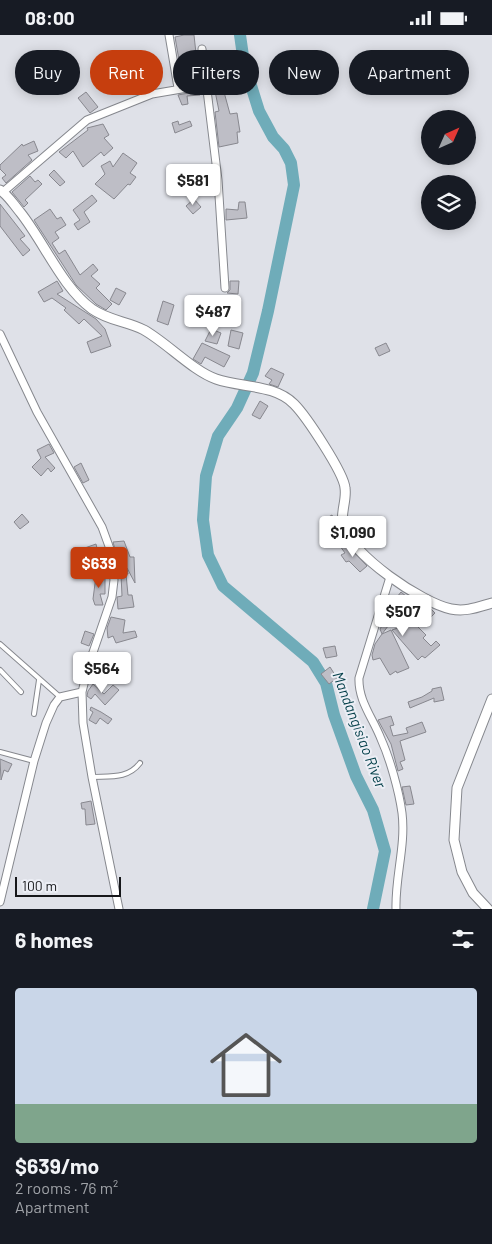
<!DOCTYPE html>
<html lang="en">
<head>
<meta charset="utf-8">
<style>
  body { margin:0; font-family:Barlow,sans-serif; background:#242831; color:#f1f3f6; height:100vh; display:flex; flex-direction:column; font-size:19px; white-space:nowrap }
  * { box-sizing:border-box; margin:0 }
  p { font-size:16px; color:#9ea1a6 }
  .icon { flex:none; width:28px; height:28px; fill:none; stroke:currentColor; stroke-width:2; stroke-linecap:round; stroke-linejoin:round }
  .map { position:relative; height:874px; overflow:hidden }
  .panel { display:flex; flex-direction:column; background:#171b24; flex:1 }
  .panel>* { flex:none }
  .top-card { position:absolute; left:15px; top:15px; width:462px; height:45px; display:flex; gap:10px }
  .needle { width:32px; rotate:45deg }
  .fabs { position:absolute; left:421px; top:75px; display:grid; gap:10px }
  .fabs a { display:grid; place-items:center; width:55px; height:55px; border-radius:50%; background:#171b24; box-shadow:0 2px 12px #0003; font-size:25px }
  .scale { position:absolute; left:15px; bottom:12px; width:106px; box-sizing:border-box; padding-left:5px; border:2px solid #16171a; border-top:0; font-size:14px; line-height:18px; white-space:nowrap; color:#16171a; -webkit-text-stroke:4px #eceef5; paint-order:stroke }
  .price { position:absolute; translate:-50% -42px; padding:0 11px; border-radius:5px; background:#fff; color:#222; font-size:16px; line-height:32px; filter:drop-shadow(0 1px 2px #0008) }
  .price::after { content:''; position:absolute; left:50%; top:30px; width:15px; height:11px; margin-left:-8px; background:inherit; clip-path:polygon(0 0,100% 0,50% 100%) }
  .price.active { background:#c63e0e; color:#fff }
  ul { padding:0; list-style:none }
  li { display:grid; align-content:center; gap:10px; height:265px; padding:0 15px }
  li+li { border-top:1px solid #363941 }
  li span { display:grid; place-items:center; height:155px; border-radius:5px; color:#555 }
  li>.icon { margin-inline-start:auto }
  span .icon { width:90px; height:90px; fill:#fffc; stroke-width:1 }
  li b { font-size:21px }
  h2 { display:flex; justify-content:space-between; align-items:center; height:60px; padding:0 15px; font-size:21px }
  .pill { padding:0 18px; border-radius:22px; background:#171b24; box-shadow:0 2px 12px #0003; font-size:18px; line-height:45px }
  .pill.active { background:#c63e0e; color:#fff }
  .status { display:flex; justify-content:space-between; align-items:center; height:35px; padding:0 25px; background:#171b24; direction:ltr }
  .status svg { height:14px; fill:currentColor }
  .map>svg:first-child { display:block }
</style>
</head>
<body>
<div class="status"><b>08:00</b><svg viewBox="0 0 49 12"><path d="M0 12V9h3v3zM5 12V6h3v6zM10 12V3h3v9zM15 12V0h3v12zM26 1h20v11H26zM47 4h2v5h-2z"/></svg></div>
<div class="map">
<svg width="492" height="874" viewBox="0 0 492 874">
  <rect width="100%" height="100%" fill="#dfe1e8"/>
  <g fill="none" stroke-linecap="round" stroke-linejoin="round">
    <path stroke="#6facb9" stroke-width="12" d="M240,0L244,28L259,76L273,102L284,114L291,128L294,150L268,276L253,338L237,373L218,401L206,441L203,485L208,520L223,551L313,627L326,648L334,680L356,741L373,775L385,816L373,874"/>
  </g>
  <path fill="#bebec6" stroke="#88888f" d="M184,0H194L199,46L183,48L175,2Z
    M224,44L226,56L224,57L230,79L237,78L240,97H237L238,108L219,112L215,77L219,76L213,46Z
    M199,56L200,60L187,61L188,69L182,70L178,60Z
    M86,57L98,72L90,78L78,63Z
    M178,86L179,90L190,86L192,91L175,98L172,88Z
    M103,89L109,100L104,103L113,113L104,121L101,117L83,132L73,116L66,123L59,117L88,95L87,93Z
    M34,106L38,116L28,120L32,125L6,148L2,143L6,140L0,134V130L22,109L23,111Z
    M123,118L137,128L130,138L136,142L130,150L128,149L114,164L95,149L105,139L101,131L110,126L113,132Z
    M54,135L65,147L60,151L49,140Z
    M30,141L35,147L38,145L42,149L25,165L28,168L24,172L12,157Z
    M92,160L97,166L84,177L90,187L78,195L74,189L80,185L73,175Z
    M194,164L201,172L193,179L186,171Z
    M239,167H245L247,183L226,185V174L238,175Z
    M0,169L25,201L20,204L30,215L23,221L0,191Z
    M50,174L57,184L61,182L66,190L55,197L59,203L52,208L59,219L65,215L80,240L93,229L98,235L91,241L100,249L96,253L112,269L106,275L96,269L76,250L34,185Z
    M57,246L63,256L57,259L96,284L105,294L111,311L91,318L87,307L102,301L84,284L79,289L64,275L66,273L52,263L44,267L38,257Z
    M230,246H239L238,259L227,258L230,255Z
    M116,253L126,258L119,270L110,265Z
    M163,266L174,270L168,290L157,286Z
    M211,294L221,298L217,309L205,306Z
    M231,295L243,298L239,314L228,311Z
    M202,308L230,321L224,332L205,322L201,329L193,324Z
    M386,308L390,316L379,321L375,313Z
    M271,333L284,339L278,352L269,349L272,345L265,341Z
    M260,366L268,371L260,384L252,380Z
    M49,409L54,418L45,422L55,433L51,437L48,433L41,441L32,432L41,423L37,415Z
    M81,428L89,445L83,448L74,432Z
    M22,479L29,487L20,494L14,487Z
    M332,480L340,500L333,504L325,484Z
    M124,506L130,522H134L135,548L127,533L128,539H126L128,560H132L134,572L118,574L117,562L122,561L120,518H116L113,507Z
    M345,508L367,531L360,537L349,526L346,527L341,520L345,518L340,511Z
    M96,509L99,522L85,528L82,514Z
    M105,539V559H100L103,570H95L93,564L96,541Z
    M401,557L425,577L429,572L435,578L430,583L426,580L424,583L420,579L415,585L423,584L416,590L426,600L423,603L431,611L436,606L440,610L425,623L422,621L418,625L392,595L409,589L398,578L382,599L391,595L409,633L397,638L396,636L390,640L380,623L373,625L372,620L375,609L382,599L380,594L386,584L383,582L387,570L395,576L399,575L404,567L397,562Z
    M111,582L125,585L123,598L135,596L137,602L116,608L113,601L108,603L107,593Z
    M85,596L94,599L89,611L81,608Z
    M335,611L337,621L326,623L323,613Z
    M330,632L337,643L329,649L321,639Z
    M93,649L104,659L113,650L119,655L105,670L95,659L91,664L87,661L88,656Z
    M441,652L444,665L434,667V663L410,673L408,667L422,662L432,656V654Z
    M91,672L101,677L112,684L108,689L100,683L96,689L89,685L93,677L90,675Z
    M391,681L394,690L390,691L393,701L408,698L406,693L422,687L426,697L400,706L405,725L400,727L403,734L398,736L391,709L378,685Z
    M0,724L12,729L8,737L4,735L1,745Z
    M410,751L414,769L406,770L402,752Z
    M91,766L95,789L86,790L85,774H82L81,768Z"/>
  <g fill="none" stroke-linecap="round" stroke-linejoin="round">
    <defs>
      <path id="service" d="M0,609L60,662
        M0,635L21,657
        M34,679L39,645
        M0,717L34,726
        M92,742C110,741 128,744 140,728"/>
      <path id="minor" d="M169,0L178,53
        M202,14L218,145L225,253
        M3,157L87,85L152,59L205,50
        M0,299L37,377L102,492L110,514L114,545L112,562L89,629L82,657L83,688L92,742L119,874
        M390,542L359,643C358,666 373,683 381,704C390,724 399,756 402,778C406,810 395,842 396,874
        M0,867L34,726L46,688L54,670L60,662L82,657"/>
      <path id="tertiary" d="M0,155C8,160 14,170 20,177C44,207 62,252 92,274C109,286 127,286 144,295C167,308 193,336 216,344C242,353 274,349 294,369C306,381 344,438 345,453C347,465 340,479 343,490C351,520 422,568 451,574C466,577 478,572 492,568
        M488,874L473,858L462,837L454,805L457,753L492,664"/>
    </defs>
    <use href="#service" stroke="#86888e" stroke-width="6"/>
    <use href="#minor" stroke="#86888e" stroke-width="9"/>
    <use href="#tertiary" stroke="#86888e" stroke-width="11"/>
    <use href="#service" stroke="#fff" stroke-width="4"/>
    <use href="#minor" stroke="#fff" stroke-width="7"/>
    <use href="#tertiary" stroke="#fff" stroke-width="9"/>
  </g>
  <g text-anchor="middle" stroke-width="4" stroke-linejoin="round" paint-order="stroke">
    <g font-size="15" font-style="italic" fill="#023e48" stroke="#eceef5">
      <text transform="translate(359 695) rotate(69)" y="5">Mandangisiao River</text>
    </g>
  </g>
</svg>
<div class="fabs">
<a><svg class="needle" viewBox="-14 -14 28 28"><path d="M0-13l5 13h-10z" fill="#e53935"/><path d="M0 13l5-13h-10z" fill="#9ea1a6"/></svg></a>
<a><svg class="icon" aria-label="layers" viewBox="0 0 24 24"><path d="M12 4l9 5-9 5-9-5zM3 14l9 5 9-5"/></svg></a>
</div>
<div class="scale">100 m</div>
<b class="price" style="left:193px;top:171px">$581</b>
<b class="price" style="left:213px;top:302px">$487</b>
<b class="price" style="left:353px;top:523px">$1,090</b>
<b class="price active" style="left:99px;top:554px">$639</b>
<b class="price" style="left:403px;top:602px">$507</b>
<b class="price" style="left:102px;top:659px">$564</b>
<div class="top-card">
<a class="pill">Buy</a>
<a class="pill active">Rent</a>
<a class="pill">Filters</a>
<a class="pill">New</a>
<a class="pill">Apartment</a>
</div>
</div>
<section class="panel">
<h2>6 homes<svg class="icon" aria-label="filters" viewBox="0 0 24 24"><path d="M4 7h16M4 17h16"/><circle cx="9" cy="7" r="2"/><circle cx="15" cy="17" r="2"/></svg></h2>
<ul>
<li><span style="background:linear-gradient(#c9d6e8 75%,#7fa58c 0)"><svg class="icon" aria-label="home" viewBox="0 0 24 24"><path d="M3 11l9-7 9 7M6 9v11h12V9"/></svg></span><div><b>$639/mo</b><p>2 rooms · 76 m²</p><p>Apartment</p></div></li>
</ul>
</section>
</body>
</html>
